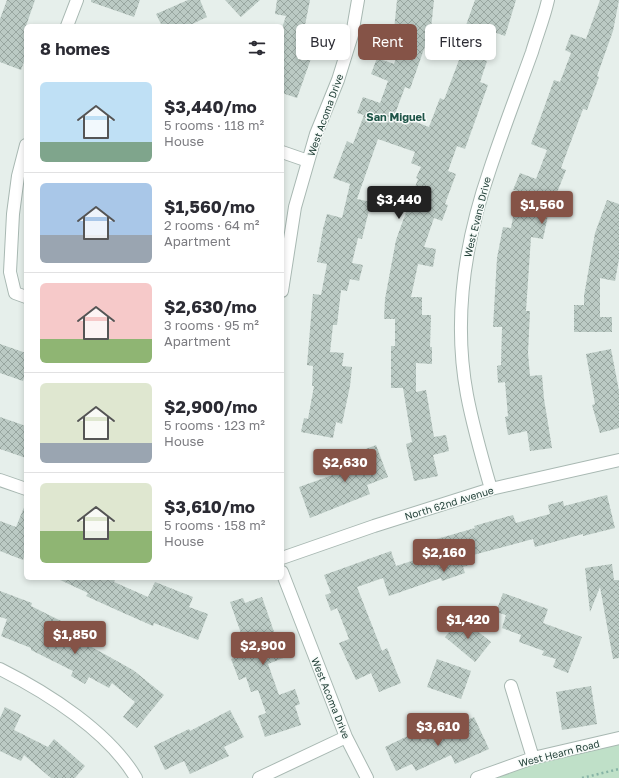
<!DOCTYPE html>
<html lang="en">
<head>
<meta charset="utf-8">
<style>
  body { margin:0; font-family:"Golos Text",sans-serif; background:#f7f7f7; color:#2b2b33; height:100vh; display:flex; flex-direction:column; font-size:15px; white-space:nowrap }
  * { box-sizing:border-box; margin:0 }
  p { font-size:13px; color:#7c7c81 }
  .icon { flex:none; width:22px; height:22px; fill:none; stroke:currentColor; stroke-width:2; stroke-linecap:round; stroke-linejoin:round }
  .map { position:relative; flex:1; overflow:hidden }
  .drawer { position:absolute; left:24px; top:24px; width:260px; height:556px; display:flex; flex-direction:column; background:#fff; border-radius:6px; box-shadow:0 2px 6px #0003 }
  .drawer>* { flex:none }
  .hud { position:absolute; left:296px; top:24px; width:263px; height:36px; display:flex; gap:8px }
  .price { position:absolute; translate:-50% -34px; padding:0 9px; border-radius:4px; background:#855347; color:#fff; font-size:13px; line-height:26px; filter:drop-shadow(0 1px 2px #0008) }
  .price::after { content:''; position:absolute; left:50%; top:24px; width:12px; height:9px; margin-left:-6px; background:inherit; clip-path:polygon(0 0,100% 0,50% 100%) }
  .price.current { background:#222; color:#fff }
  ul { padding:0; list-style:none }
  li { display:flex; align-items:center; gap:12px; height:100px; padding:0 16px }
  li+li { border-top:1px solid #e1e1e2 }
  li span { display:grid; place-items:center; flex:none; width:112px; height:80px; border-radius:6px; color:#555 }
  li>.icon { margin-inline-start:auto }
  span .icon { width:48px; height:48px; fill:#fffc; stroke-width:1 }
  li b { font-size:17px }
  h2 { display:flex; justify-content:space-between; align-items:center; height:48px; padding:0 16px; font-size:17px }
  .pill { padding:0 14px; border-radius:6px; background:#fff; box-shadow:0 2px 6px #0003; font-size:14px; line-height:36px }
  .pill.current { background:#855347; color:#fff }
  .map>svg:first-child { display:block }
</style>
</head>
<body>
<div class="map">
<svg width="619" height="778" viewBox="0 0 619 778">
  <defs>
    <pattern id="building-cross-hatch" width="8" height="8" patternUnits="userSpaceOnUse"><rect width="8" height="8" fill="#bbcac4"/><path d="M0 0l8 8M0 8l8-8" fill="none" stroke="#98a6a0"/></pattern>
  </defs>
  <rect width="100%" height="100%" fill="#e6efeb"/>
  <path fill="#bfe0c8" d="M619,738V778H477Z"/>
  <path fill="url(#building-cross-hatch)" d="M7,0H35L26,26V56L21,70L0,62V19Z
    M91,0H140L134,17L91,2Z
    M188,0H200L207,17L188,26H162L156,14Z
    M225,0H260L241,17Z
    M277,0H310L304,30L319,36L297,98L282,93V28L286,16L275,14Z
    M397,0H434L431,29L410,89L405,87L395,114L429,127L440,98L444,100L465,44L460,42L475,0H516L505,36L491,31L481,59L487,61L480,82L488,85L465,149L457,146L448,171L456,174L445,204L448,205L442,221L434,218L424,247L436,249L433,267L418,264L411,297H422V315H431L430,347H432V364L416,363V392L426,390L434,437L446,435L449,451L433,455L438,476L414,481L406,444L412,442L403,388H391V346H395V319H384L385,299L396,240L418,179L416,178L421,167L411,163L415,152L378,139L357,199L371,202L362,239L358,238L352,263L363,265L359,281L350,279L347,291L341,290L337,325H333L330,352L344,353L342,366L352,367L350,386L342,424L336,422L333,438L301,432L304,418L308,419L314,386H312L313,366L307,365L313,294L321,295L327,264L317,262L323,229L327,214L342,218L350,184L333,178L347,141L353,144L364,115L357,113L363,97L380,103L388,81L371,74L377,58L394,64L406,31L394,30Z
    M600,0H619L613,31L597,76L599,77L587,110L583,109L561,168L566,170L548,215L543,239L531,237L526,311H530L528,353L530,376L542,375L544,399L552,448L530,451L527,431L508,435L505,417L508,416L505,382L498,383L497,366L501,365L502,327H493L497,258L503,227L511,228L518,191L513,190L520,173L536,179L547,150L531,144L554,80L560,82L571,53L565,50L571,34L586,39Z
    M607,200L619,204V259L615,281L600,278V317H612V332H574V305H584V296L595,233Z
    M0,344L26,353V371L23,381L0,373Z
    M611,349L619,391V428L600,433L592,405L595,404L586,354Z
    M0,417L26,426V458L0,449Z
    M376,445L388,477L367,485L370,494L310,518L299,487L344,471L342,465L350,462L348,456Z
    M607,495L615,528L583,536V534L535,547L533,539L473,555L475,563L463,567L465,573L442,581L441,578L389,596L383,578L357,587L382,651L387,648L401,683L379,692L371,673L356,680L339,643L349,639L337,608L331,611L325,595L331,593L324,575L391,551L396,566L418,559L420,562L430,559L429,555L434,554L430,541L475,528L474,526L513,515L516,523L550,514L548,505L563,501L564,506Z
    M25,505L26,551L23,560L0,551V521L16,527Z
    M612,564L614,580H619V658L613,659L600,587L590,612L585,568Z
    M56,578H116L114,582L148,597L155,582L193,597L189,607L208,614L198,640L154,623L153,626L119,611L86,596L88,593Z
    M0,591L32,603L31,606L69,625L64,636L87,647L88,645L133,670L164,695L137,728L123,717L135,702L112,683L109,688L89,677L85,684L71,676L73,671L31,650V648L1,636L7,619L0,617Z
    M503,593L548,609L543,623L582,637L568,673L553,667L556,659L542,655L544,651L519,642L521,635L502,628L506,615L496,612Z
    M262,597L283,658L268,664L279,695L295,689L300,704L295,706L301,725L265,737L258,716L266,713L258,690L251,692L246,677L239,680L231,659L248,653L230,602L243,598L245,603Z
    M461,618L491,642L475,662L445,637Z
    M437,659L471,671L461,699L427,687Z
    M591,686L597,724L562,730L556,692Z
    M5,707L21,715L14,730L48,747L54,739L85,766L75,778H51L24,755L21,761L0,751V718Z
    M230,710L244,737L224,747L229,756L190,774L184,761L165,770L154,746L189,729L190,731Z
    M474,717L489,749L455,764L451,755L416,771L412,764L396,771L385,747L418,731L422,741Z"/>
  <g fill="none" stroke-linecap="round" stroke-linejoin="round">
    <defs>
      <path id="street" d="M67,26L77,0
        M26,145L18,176L13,214L10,272L15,293L26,297
        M282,152L308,161
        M282,291L295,207L316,134L338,80L352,35L358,0
        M0,480L26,489
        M491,489C482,458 473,427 467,395C453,320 465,241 490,169C503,130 518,91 532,52C537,35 544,18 548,0
        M282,558L374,526L491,489L619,460
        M282,572L346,737L367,778
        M0,669C48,693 109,732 136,778
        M511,686L533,758
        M259,778L346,737
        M477,778L533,758L619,738"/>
    </defs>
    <use href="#street" stroke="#a8b8b2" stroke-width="14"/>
    <path stroke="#86b3a5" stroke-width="2.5" stroke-dasharray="2 3" stroke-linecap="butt" d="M582,778L619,769"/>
    <use href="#street" stroke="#fff" stroke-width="12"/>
  </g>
  <g text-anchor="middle" stroke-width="3" stroke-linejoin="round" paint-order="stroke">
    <g font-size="10" fill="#24423a" stroke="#f7fbf9">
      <text transform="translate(325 115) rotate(-70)" y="4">West Acoma Drive</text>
      <text transform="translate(477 217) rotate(-76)" y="4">West Evans Drive</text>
      <text transform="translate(449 503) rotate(-17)" y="4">North 62nd Avenue</text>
      <text transform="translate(331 698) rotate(68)" y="4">West Acoma Drive</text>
      <text transform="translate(559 753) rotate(-14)" y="4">West Hearn Road</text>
    </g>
    <g font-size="11" font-weight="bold" fill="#1f5548" stroke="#f7fbf9">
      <text x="396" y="121">San Miguel</text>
    </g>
  </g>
</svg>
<b class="price current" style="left:399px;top:220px">$3,440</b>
<b class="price" style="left:542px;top:225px">$1,560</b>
<b class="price" style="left:345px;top:483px">$2,630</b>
<b class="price" style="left:444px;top:573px">$2,160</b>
<b class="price" style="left:468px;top:640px">$1,420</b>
<b class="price" style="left:75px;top:655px">$1,850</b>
<b class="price" style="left:263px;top:666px">$2,900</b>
<b class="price" style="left:438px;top:747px">$3,610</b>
<div class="hud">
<a class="pill">Buy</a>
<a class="pill current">Rent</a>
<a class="pill">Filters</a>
</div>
<section class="drawer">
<h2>8 homes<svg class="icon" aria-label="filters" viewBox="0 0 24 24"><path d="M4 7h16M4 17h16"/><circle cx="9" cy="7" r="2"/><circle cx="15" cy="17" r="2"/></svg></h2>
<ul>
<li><span style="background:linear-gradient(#bfe0f5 75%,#7fa58c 0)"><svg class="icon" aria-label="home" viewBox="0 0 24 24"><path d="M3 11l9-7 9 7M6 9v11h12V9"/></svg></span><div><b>$3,440/mo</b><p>5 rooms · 118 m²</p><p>House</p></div></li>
<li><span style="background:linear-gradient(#a9c7e8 65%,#9aa5b1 0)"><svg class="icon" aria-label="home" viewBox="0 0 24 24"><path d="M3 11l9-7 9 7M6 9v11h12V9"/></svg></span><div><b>$1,560/mo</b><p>2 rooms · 64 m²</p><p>Apartment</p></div></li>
<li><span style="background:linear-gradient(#f6c9c9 70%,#8fb573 0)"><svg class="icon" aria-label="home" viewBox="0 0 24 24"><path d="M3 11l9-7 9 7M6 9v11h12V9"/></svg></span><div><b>$2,630/mo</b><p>3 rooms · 95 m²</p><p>Apartment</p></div></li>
<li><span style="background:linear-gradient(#dfe7d0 75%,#9aa5b1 0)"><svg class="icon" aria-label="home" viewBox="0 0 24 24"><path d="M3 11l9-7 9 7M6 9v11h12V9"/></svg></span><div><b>$2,900/mo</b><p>5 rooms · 123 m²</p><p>House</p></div></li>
<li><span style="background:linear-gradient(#dfe7d0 60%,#8fb573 0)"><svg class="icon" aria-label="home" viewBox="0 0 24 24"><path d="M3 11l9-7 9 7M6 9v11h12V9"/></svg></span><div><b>$3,610/mo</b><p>5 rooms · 158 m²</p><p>House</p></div></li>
</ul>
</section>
</div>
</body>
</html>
